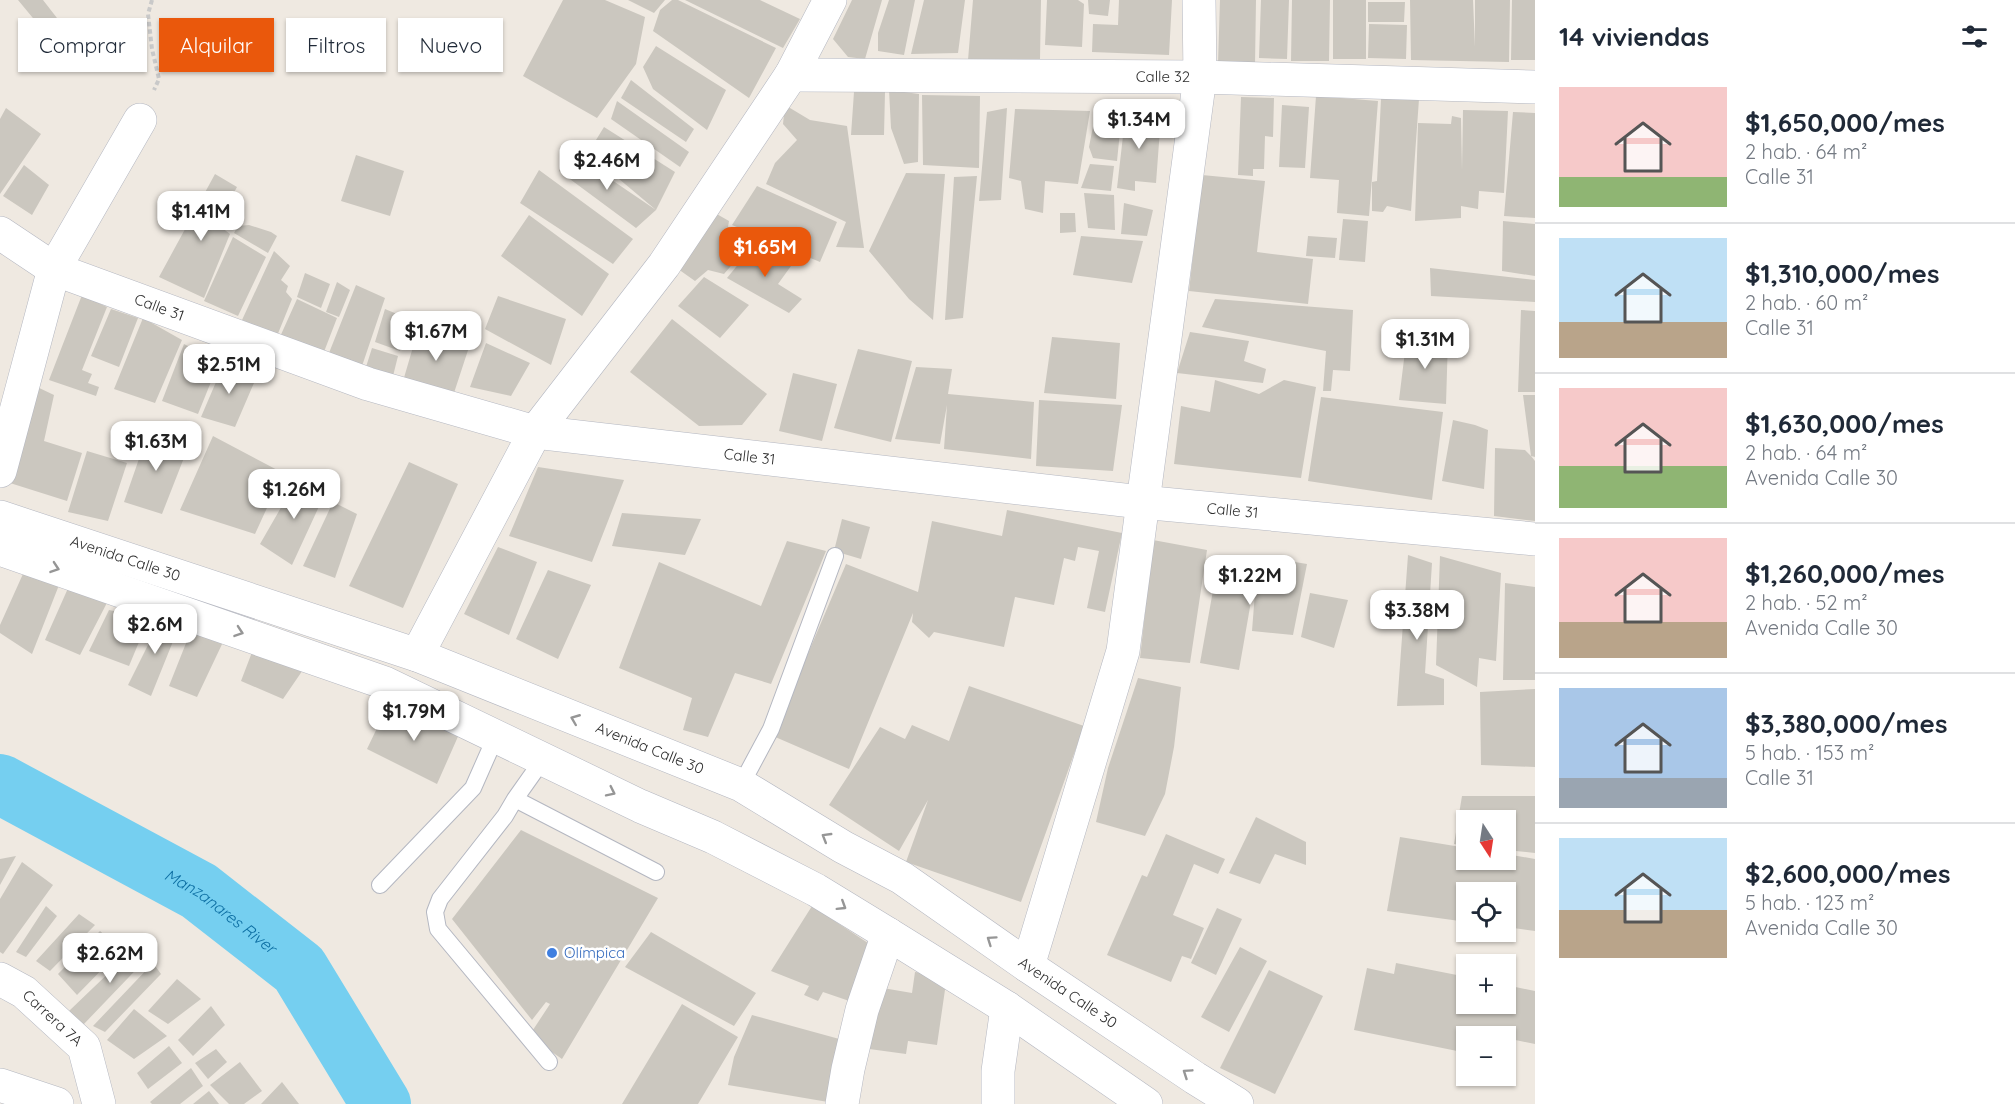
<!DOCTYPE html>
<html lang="es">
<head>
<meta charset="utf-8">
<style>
  body { margin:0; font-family:Quicksand,sans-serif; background:#f6f6f7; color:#1f2937; height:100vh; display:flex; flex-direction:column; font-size:22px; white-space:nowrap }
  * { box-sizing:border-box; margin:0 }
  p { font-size:20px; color:#747a83 }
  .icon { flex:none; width:33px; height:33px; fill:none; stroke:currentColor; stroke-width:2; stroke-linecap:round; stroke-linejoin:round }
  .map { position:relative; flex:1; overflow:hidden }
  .details { display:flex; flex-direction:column; background:#fff; width:480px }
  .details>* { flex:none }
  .hud { position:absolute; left:18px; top:18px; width:570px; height:54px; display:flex; gap:12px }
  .needle { width:39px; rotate:168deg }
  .tools { position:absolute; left:1456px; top:810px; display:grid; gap:12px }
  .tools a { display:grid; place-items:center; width:60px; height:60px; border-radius:0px; background:#fff; box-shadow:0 2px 4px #0004; font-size:30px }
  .price { position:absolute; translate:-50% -51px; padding:0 14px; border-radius:12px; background:#fff; color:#222; font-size:20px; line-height:39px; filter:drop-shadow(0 2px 3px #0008) }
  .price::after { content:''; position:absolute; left:50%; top:36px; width:18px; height:14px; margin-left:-9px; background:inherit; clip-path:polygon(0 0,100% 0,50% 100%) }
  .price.current { background:#ea580c; color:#fff }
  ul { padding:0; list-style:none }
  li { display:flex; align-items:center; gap:18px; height:150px; padding:0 24px }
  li+li { border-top:2px solid #e0e1e3 }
  li span { display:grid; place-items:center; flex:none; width:168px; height:120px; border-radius:0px; color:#555 }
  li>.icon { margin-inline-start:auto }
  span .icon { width:72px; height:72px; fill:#fffc; stroke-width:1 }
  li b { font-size:26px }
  h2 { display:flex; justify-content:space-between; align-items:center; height:72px; padding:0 24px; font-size:26px }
  .tag { padding:0 21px; border-radius:0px; background:#fff; box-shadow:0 2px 4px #0004; font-size:21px; line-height:54px }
  .tag.current { background:#ea580c; color:#fff }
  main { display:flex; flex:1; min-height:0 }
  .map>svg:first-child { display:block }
</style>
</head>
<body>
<main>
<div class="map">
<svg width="1535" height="1104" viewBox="0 0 1535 1104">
  <rect width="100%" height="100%" fill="#efe9e1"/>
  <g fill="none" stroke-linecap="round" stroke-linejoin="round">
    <path stroke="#75cff0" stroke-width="60" id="s1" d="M0,784L199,891L299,969L381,1104"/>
  </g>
  <path fill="#cbc7bf" d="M18,0H43L57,18L42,29Z
    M563,0H605L645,17L636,64L597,118L523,76Z
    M628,0H665L654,13Z
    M672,0H678L776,48L749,98L653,31L660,10Z
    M685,0H760L800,19L783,48Z
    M852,0H882L865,59L848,57L833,39Z
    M889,0H915L904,55L878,51V33Z
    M924,0H965L958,53L911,54Z
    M973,0H1041L1040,59L968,60Z
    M1047,0H1078L1084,4L1082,47L1045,45Z
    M1088,0H1110L1108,16L1089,14Z
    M1119,0H1172L1169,55L1092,52L1093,24L1118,25Z
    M1220,0H1256L1255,65L1218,64Z
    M1261,0H1289L1287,59L1259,58Z
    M1292,0H1330L1329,61H1291Z
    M1333,0H1366V59H1333Z
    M1410,0H1473L1475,47V0H1510L1509,62L1411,60Z
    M1512,0H1535V60H1511Z
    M1368,2H1405L1404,22H1368Z
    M1369,24L1407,25L1406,59L1368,58Z
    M656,46L726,90L707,130L653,89L643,67Z
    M631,80L694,129L686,142L621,98Z
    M889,90L919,94L918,162L904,164L891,128Z
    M854,92H885L884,135H851Z
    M922,95L980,96L979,168L923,165Z
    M1316,96L1378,101L1369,216L1337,213L1339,180L1310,178Z
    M1241,97L1274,98L1273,137L1265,136L1264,169H1253V176L1238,175Z
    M1381,99H1419L1411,211L1387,206L1383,212L1372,211V182L1377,181Z
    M617,101L689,152L680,167L611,119Z
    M1123,102L1117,161L1093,158L1089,147L1095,116Z
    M785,105L810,120L847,126L864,248L836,247L846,222L766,184L775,163L797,140L783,124Z
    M1282,105L1309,107L1305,168L1279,167Z
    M6,108L41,134L0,194V119Z
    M1007,108L1001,200L979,201L987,112Z
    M1015,109L1090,111L1078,184L1045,181L1043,213L1025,209L1021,181L1009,178Z
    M1126,110L1161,116L1156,183L1135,181V191L1117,188Z
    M1463,110L1508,111L1504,193L1479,191L1478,209L1461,206V218L1415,221L1418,123L1451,124L1452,116L1461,118L1462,170Z
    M1513,112L1535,113V218L1504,216Z
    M604,127L675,172L656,210L588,153Z
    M572,153L656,210L636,228L559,171Z
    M356,155L404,171L390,216L341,201Z
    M1090,164L1114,166L1111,191L1081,188Z
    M24,165L49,185L32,215L3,196Z
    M539,170L633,239L613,264L520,203Z
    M906,173L945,174L933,320L909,299L869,251Z
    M215,174L237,187L217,224L230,234L204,298L159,277Z
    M1202,175L1265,181L1257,252L1313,259L1308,304L1189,291Z
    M977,176L963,318L945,320L954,177Z
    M757,186L837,222L820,262L732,225Z
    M1084,193L1114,195L1115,230L1088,228Z
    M1124,203L1153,210L1147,236L1121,234Z
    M708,209L729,221L728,227L746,235L748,246L724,274L708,270L695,281L671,264Z
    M1060,213H1075L1076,232L1060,233Z
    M529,215L609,274L582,316L501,256Z
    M1343,219L1368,221L1365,262L1339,260Z
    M1503,221L1535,224V276L1502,271Z
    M249,225L271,232L277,236L268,253L234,233L238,226Z
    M1081,236L1143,241L1132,283L1073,275Z
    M1308,236L1337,238L1335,258L1306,256Z
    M233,237L266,257L238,316L204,301Z
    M754,245L791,266L778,284L802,299L789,313L727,278Z
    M274,251L290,266L281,280L288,286L286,292L292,299L277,336L242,320Z
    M1430,268L1535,280V302L1431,296Z
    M305,273L330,284L321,308L297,297Z
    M704,277L749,305L720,338L678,306Z
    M337,282L350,290L339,317L326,312Z
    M356,285L385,298L361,369L327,358Z
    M82,295L107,307L82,370L92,374L88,383L99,387L96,396L49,380Z
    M498,296L566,319L551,365L485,329Z
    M297,299L337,318L322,357L279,339Z
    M1215,299L1353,310L1350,371L1333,370L1331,391H1323L1326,351L1202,327Z
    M111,309L138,318L119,367L91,356Z
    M385,309L409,319L400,351L375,342Z
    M1521,310L1535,311V392H1518Z
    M143,318L182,340L155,403L114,389Z
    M672,319L767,394L742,425L699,426L630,372Z
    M420,323L471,341L452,399L401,388Z
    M1190,332L1249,341L1244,361L1266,369L1263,383L1177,373Z
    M1407,335L1448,339L1446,404L1399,400Z
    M1052,337L1120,343L1116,399L1044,393Z
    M486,343L530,363L511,396L470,387Z
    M184,344L219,362L198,414L162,401Z
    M372,348L398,356L393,376L366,367Z
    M858,349L912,361L891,442L834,428Z
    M225,361L257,376L235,427L201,417Z
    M916,367L952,369L948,394L1034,402L1031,459L944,449L947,405L940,444L895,439Z
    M793,373L837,384L822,441L779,431Z
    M1215,380L1259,394L1284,380L1316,387L1301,478L1174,464L1181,406L1210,412Z
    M35,386L54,395L44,441L82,453L67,501L10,483Z
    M1523,395H1535V457L1531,456L1535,461V521L1494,516L1495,448L1525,450L1531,456Z
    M1321,397L1443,412L1432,500L1308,481Z
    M1039,400L1122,405L1113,471L1036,466Z
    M1453,420L1475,425L1488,430L1484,489L1442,481Z
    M149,430L189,445L162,514L124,502Z
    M213,436L283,473L255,534L180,510Z
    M87,451L127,463L108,521L68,512Z
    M409,462L458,484L403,608L349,586Z
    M538,467L624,480L592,562L509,536Z
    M298,478L328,487L292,565L260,544Z
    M333,502L357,514L335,578L303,566Z
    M1007,510L1122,533L1105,612L1087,608L1099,551L1078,547L1075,561L1064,558L1054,605L1015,597L1004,647L934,632L929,638L912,622L913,613L849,769L773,736L846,564L918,592L932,521L1002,536Z
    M622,513L701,519L685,555L612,546Z
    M842,519L870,527L861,559L834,551Z
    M1153,540L1207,550L1190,663L1140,658Z
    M787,541L826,551L771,684L735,673L708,737L683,730L692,698L619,668L659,562L761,606Z
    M498,547L537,562L509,635L464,614Z
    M1408,555L1432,563L1425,673L1444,679V705L1397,706Z
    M1440,556L1501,573L1496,661L1479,658L1477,687L1436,665Z
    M1219,557L1269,567L1271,558L1307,564L1293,635L1252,631L1257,567L1239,670L1200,663Z
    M27,565L61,580L32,654L0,633V625Z
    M548,570L591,585L558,659L516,639Z
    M73,577L111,595L80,655L45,640Z
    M1505,583L1535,587V680H1503Z
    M1310,593L1348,600L1334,648L1301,637Z
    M109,610L149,618L129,666L89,651Z
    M164,613L182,619L151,696L128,685Z
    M192,628L224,640L197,697L169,686Z
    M257,639L307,664L283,699L241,681Z
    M1138,678L1181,687L1174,747L1165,794L1145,836L1096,822L1108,768Z
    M969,686L1084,726L1021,902L906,862L928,800L899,851L829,805L880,727L905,739L912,725L949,741Z
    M1535,689V767L1481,765L1480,692Z
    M389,703L460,732L437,784L367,749Z
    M1462,796H1535V853L1506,850V820H1467V846L1454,844Z
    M1256,817L1306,842V865L1275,854L1260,884L1229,873Z
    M521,830L658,898L562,1059L529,1036L550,1004L546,1002L532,1020L452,919Z
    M1166,834L1225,859L1218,874L1194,864L1173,915L1204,928L1191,959L1182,956L1171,982L1107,955L1142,875L1147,877Z
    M1400,837L1467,848V860H1506V854L1535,859V931L1506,927V892H1467V922L1387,911Z
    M16,856L0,885V859Z
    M22,862L53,885L3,954L0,952V899Z
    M46,906L57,916L26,957L16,952Z
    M812,906L877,949L858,1004L823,992L818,1001L804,995L809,986L771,971Z
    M1217,908L1242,919L1216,975L1191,963Z
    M79,914L95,925L50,971L36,961Z
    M100,931L121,950L77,995L58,974Z
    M651,932L756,993L734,1026L625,967Z
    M142,941L152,953L83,1025L69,1011Z
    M1240,947L1267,961L1229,1032L1201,1017Z
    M153,963L161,974L105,1032L93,1026Z
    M1396,963L1467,977V1004H1506V985L1535,991V1044L1506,1038V1036H1497L1465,1030L1462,1052L1354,1030L1367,968L1394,974Z
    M1269,970L1323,996L1275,1094L1220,1068Z
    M915,972L947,976L937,1045L908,1041L906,1054L862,1048L871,986L912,993Z
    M177,979L201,999L168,1024L148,1011Z
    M682,1004L738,1037L698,1104H622Z
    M211,1006L225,1025L193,1056L178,1040Z
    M134,1009L167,1036L134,1059L107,1040Z
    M752,1015L843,1040L834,1103L728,1085L734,1057Z
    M169,1046L182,1063L148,1089L137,1073Z
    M216,1049L227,1062L208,1079L195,1063Z
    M240,1062L262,1091L244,1104H229L210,1085Z
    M191,1068L203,1086L180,1104H152L150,1102Z
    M282,1082L299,1104H261Z
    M209,1091L219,1104H193Z"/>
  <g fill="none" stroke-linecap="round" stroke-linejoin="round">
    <defs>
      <path id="service" d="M544,758L515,799L505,816L440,899L435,912L438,929L549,1062
        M741,785L771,729L835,556
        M515,799L656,872
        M380,885L473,788L496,736"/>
      <g id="minor">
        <path id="s2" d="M791,75L1200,77L1535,87"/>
        <path id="s3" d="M0,233L54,269L368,384L535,432L1141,502L1535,539"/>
        <path d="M0,471L54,269L140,120"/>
        <path d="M417,655L535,432L664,265L791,75L830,0"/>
        <path d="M1028,966L1123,651L1200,77L1199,0"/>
        <path id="s4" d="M0,979L24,992L84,1047L99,1104"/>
        <path d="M842,1104L848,1069L862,1010L888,934"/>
        <path d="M998,1104V1071L1007,1008"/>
      </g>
      <g id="secondary">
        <path id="s5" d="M0,517L417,655L741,785L843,847L902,878L1028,966L1195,1078L1237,1104"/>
        <path d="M0,549L385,683L640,806L713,837L816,890L888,934L1007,1008L1146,1104"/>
        <path d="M0,1085L57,1104"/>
      </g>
    </defs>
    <use href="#service" stroke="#b4b7c1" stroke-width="18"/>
    <use href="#minor" stroke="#b4b7c1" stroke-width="34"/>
    <use href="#secondary" stroke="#b4b7c1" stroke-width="34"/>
    <path stroke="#c9c9c9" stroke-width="4" stroke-dasharray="4.5 3" stroke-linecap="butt" d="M152,0L148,14L152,49L159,79L154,90"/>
    <use href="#service" stroke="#fff" stroke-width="16"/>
    <use href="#minor" stroke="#fff" stroke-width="33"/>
    <use href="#secondary" stroke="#fff" stroke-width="33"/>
  </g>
  <defs><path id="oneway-chevron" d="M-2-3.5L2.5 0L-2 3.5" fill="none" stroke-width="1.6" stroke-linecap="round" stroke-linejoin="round" transform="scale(1.5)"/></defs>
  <g stroke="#969696">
    <use href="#oneway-chevron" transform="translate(55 568) rotate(19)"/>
    <use href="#oneway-chevron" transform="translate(239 632) rotate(19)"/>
    <use href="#oneway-chevron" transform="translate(575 719) rotate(-158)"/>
    <use href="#oneway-chevron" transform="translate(611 792) rotate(26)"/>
    <use href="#oneway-chevron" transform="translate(826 837) rotate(-149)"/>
    <use href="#oneway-chevron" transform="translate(842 906) rotate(32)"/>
    <use href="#oneway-chevron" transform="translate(991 940) rotate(-145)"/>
    <use href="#oneway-chevron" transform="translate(1187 1073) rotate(-146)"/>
  </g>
  <circle fill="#3f7fe0" stroke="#fff" stroke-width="2" cx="552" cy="953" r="6"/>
  <g text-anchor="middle" stroke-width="5" stroke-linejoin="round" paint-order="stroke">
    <g font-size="15" fill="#2e2e2e" stroke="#fff">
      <text dy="5" stroke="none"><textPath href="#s2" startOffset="372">Calle 32</textPath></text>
      <text dy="5" stroke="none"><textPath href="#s3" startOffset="177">Calle 31</textPath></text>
      <text dy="5" stroke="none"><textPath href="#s3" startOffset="789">Calle 31</textPath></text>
      <text dy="5" stroke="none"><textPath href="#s3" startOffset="1275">Calle 31</textPath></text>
      <text dy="5" stroke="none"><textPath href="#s5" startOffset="132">Avenida Calle 30</textPath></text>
      <text dy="5" stroke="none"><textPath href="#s5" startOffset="690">Avenida Calle 30</textPath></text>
      <text dy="5" stroke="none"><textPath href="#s5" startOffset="1176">Avenida Calle 30</textPath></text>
      <text dy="5" stroke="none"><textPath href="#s4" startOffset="66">Carrera 7A</textPath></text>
    </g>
    <g font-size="15" fill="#366cbe" stroke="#fff" text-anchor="start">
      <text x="564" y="958">Olímpica</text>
    </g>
    <g font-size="16" font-style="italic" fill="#0d6fa3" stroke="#fff">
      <text dy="6" stroke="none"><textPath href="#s1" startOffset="255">Manzanares River</textPath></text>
    </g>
  </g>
</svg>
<div class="tools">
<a><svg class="needle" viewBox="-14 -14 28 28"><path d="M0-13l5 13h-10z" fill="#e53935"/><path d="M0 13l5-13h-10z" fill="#747a83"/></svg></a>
<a><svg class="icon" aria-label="locate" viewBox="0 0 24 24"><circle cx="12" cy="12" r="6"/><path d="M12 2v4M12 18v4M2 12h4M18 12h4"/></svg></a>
<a>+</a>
<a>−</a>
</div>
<b class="price" style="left:1139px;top:150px">$1.34M</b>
<b class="price" style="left:607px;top:191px">$2.46M</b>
<b class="price" style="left:201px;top:242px">$1.41M</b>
<b class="price current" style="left:765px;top:278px">$1.65M</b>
<b class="price" style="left:436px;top:362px">$1.67M</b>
<b class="price" style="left:1425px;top:370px">$1.31M</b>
<b class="price" style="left:229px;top:395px">$2.51M</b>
<b class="price" style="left:156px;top:472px">$1.63M</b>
<b class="price" style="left:294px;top:520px">$1.26M</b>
<b class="price" style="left:1250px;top:606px">$1.22M</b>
<b class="price" style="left:1417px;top:641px">$3.38M</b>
<b class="price" style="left:155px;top:655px">$2.6M</b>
<b class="price" style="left:414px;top:742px">$1.79M</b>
<b class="price" style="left:110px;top:984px">$2.62M</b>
<div class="hud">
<a class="tag">Comprar</a>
<a class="tag current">Alquilar</a>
<a class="tag">Filtros</a>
<a class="tag">Nuevo</a>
</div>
</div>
<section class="details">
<h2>14 viviendas<svg class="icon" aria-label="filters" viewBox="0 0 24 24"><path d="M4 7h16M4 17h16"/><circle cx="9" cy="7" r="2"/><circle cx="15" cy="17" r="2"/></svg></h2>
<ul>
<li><span style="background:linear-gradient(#f6c9c9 75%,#8fb573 0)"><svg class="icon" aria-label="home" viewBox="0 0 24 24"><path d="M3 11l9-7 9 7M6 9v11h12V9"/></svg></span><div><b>$1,650,000/mes</b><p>2 hab. · 64 m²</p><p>Calle 31</p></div></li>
<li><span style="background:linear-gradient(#bfe0f5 70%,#b9a48a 0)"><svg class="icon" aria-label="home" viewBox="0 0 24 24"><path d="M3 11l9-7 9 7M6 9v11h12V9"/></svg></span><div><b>$1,310,000/mes</b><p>2 hab. · 60 m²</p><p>Calle 31</p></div></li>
<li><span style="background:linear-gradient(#f6c9c9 65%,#8fb573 0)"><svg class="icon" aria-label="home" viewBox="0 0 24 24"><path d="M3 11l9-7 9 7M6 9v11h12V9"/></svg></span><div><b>$1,630,000/mes</b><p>2 hab. · 64 m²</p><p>Avenida Calle 30</p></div></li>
<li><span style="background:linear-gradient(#f6c9c9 70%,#b9a48a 0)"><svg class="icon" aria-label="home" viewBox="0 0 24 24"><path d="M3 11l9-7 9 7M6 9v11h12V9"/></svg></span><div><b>$1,260,000/mes</b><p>2 hab. · 52 m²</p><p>Avenida Calle 30</p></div></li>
<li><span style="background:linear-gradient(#a9c7e8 75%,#9aa5b1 0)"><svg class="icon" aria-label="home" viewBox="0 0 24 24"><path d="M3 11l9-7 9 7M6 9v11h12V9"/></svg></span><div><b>$3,380,000/mes</b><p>5 hab. · 153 m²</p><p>Calle 31</p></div></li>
<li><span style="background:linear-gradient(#bfe0f5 60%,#b9a48a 0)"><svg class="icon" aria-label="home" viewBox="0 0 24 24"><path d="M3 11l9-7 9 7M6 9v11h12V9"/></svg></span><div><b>$2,600,000/mes</b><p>5 hab. · 123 m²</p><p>Avenida Calle 30</p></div></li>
</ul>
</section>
</main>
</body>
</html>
